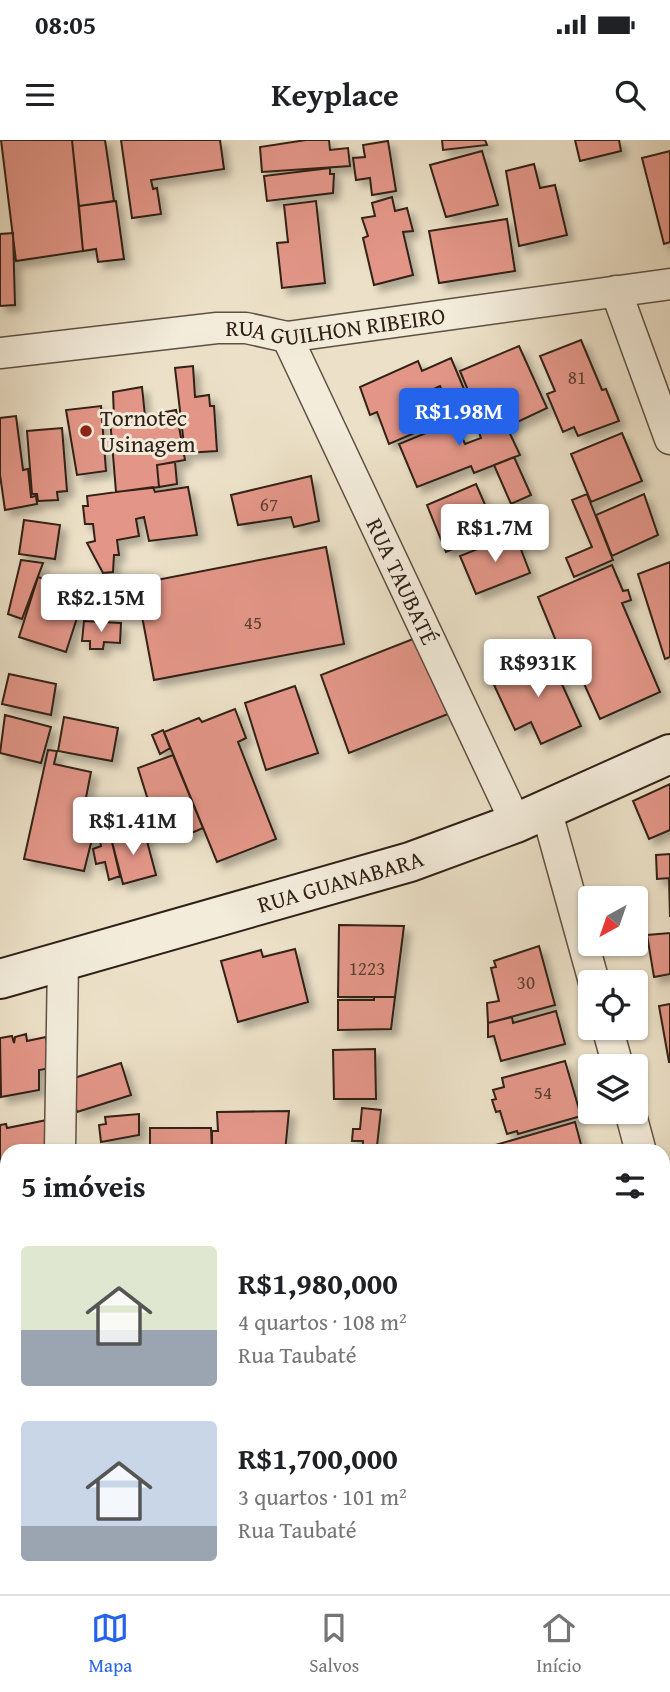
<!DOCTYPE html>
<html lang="pt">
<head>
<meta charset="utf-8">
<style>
  body { margin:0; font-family:"Gentium Book Plus",serif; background:#f2f2f2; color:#202124; height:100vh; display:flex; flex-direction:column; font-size:26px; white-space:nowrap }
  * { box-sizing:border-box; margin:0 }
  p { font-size:23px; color:#757577 }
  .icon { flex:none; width:38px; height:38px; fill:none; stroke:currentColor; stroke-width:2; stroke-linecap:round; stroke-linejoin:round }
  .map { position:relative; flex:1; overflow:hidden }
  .side { position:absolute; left:0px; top:1004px; width:670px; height:450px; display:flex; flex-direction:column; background:#fff; border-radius:21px 21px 0 0; box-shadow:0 2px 5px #0004 }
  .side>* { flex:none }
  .needle { width:46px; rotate:220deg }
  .fabs { position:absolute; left:578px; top:746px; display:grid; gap:14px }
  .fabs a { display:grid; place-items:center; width:70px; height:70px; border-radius:7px; background:#fff; box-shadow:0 2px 5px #0004; font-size:35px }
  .price { position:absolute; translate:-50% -60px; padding:0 16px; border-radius:7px; background:#fff; color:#222; font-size:23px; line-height:46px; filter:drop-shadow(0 2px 4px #0008) }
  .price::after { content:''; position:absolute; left:50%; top:42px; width:21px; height:16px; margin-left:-10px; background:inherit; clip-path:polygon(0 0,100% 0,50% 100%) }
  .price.selected { background:#2563eb; color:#fff }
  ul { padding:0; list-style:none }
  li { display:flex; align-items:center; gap:21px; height:175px; padding:0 21px }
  li span { display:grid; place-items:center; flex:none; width:196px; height:140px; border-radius:7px; color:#555 }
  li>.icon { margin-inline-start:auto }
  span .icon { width:84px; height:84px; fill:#fffc; stroke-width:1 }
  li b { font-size:30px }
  h2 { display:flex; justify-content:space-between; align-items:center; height:84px; padding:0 21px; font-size:30px }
  .status { display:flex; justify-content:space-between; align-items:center; height:49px; padding:0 35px; background:#fff; direction:ltr }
  .status svg { height:19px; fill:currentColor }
  header { display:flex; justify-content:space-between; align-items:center; height:91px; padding:0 21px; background:#fff; font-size:32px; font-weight:700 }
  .menu { display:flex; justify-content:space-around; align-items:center; height:98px; border-top:2px solid #e0e0e0; background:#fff; font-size:19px; color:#757577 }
  .menu a { display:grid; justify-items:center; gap:4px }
  .menu .selected { color:#2563eb }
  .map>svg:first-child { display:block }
</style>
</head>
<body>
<div class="status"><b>08:05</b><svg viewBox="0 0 49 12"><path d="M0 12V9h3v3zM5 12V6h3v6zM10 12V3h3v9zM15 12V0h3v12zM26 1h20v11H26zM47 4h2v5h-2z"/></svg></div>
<header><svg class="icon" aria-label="menu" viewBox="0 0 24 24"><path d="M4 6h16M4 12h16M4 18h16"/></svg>Keyplace<svg class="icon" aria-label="search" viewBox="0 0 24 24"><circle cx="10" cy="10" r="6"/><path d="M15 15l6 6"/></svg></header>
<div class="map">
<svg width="670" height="1454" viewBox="0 0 670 1454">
  <defs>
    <filter id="shadow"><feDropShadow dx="6" dy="6" stdDeviation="3.5" flood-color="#0004"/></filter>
  </defs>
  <rect width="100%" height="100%" fill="#ece1c8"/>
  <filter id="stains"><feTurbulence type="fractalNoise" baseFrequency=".00286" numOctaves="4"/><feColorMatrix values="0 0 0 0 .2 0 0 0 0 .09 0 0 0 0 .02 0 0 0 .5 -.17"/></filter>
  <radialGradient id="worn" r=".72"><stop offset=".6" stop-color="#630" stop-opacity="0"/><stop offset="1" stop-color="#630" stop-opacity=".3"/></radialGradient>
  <path fill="#e39688" stroke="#302017" stroke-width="2" filter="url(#shadow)" d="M1,0H72L83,111L16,121Z
    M72,0H105L114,61L79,66Z
    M121,0H220L224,29L151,40L153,49L157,48L161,74L132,78Z
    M306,0H329L330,10L348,8L350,26L262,32L260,7Z
    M442,0H485L487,5L443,10Z
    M575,0H619L621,11L580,21Z
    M388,1L396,51L372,55L370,38L356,40L353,18L365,17L363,5Z
    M482,11L498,65L446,77L430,25Z
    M670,11V102L664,104L642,18Z
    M534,24L540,48L555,45L567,95L519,106L506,31Z
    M330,28V34H334L333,53L267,61L264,36Z
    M392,57L395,71L407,68L413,91L403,92L413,135L374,145L363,98L368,96L362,78L375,76L372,63Z
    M116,61L124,119L98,122L96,109L83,111L79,66Z
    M316,61L325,143L282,148L277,103L288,102L284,65Z
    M507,79L515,131L439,143L429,91Z
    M13,93L15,165L0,166V94Z
    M581,200L602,250L606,249L619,281L578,296L574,287L563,292L547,254L555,251L540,216Z
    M519,206L547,268L507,287L496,264L477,272L460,231Z
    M451,218L474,273L455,281L440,246L425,253L438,283L389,304L377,272L370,275L360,247L418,221L422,231Z
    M193,226L195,257L209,255L210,266H214L217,311L185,313L175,228Z
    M142,247L145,276L176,270L185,320L157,325L159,347L116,352L110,278H114L113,252Z
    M496,264L520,315L474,333L471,326L417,347L399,304L455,281L465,304L481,298L472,274Z
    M101,266L106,331L77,335L66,270Z
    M16,276L23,330L28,329L31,357L36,356L37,364L5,370L0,335V278Z
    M62,288L67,351L57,352L58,360L38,361L37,354H32L27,291Z
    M622,293L642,341L591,362L571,314Z
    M514,317L531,355L511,364L494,325Z
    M175,322L177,344L159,347L157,325Z
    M311,336L319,381L294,387L291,377L238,385L231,355Z
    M476,344L493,383L471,392L474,400L446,412L427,365Z
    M153,347L155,352L188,347L197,395L149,401L144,377L136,379L139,396L117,400L119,415H114L113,432L103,433L87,403L95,401L93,384H85L83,366H88L87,356Z
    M587,354L613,420L574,437L566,418L592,407L572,360Z
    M644,354L658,395L612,416L596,375Z
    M24,380L60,385L55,419L19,414Z
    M515,394L530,433L476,454L460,416Z
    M326,407L344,504L154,540L136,444Z
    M21,420L43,423L22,479L8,474Z
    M670,422V517L665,519L638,434Z
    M612,425L623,451L628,450L631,460L622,463L660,552L600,579L571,515L563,518L538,457Z
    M38,437L85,453L66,512L19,497Z
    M84,481L121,483L120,503L104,502L103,509H90V501H82Z
    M413,499L448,574L349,613L321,535Z
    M545,507L581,586L541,604L531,582L515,590L494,545L527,530L522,517Z
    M9,534L56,544L51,575L2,564Z
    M295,546L318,613L266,630L245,563Z
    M235,569L246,598L238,602L276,699L217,722L164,592L199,578L202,582Z
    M5,575L51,587L41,623L0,613Z
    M64,577L118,588L112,621L58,611Z
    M163,590L170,608L160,614L152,595Z
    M48,610L57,611L54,624L91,632L80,688L94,691L84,731L24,719Z
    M173,615L203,688L187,695L174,666L153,676L138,628Z
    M670,644V690L649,699L633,661Z
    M139,680L142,690L114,697L111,687Z
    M144,690L156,735L123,744L111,698Z
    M111,698L120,736L109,740L105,722L96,724L93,709L101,706L100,701Z
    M670,714V777L669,738L657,739L656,715Z
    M339,785L404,786L395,857H338Z
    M670,793V834L654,837L647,795Z
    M539,806L555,865L488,883L487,863L499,861L491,828L496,827L494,821Z
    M295,809L308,862L238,882L221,821L261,810L263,817Z
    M374,857H395L391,889L338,890V860H374Z
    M670,864V922H669L659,866Z
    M556,871L565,904L501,921L494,896L488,897V883L512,877L513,883Z
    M26,894L27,901L46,897L51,928L39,930V950L1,957L0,898L12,896L14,903L15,897Z
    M375,909L376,959H334L333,910Z
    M565,921L581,976L518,994L517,991L507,994L500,971L496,972L492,960L496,959L493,950L504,947L502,938Z
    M121,923L131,955L77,972L68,940Z
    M362,968L381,970L377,1006L363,1005V1001H352L353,989H360Z
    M289,971L285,1012H212V991H218L217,972Z
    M139,974V995L101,1002L99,985L106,984L105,977Z
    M47,980L52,1012H7V1028L0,1029V985L6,984L7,988Z
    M575,982L583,1012H492V1006Z
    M150,988H211L212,1012H150Z
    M0,1037H7V1101H0Z
    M0,1105H6L7,1125L0,1126Z
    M0,1139L2,1182L7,1181V1225H0Z
    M0,1323H3V1370H7V1434H1Z
    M14,1447H73V1454H14Z
    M77,1447H129V1454H78Z
    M197,1447H255V1454H197Z
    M263,1447H310L311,1454H263Z
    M321,1447H376V1454H321Z
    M376,1447H393L392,1454H376Z
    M402,1447H430V1454H402Z
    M437,1447H497V1454H437Z
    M525,1447H610V1454H525Z"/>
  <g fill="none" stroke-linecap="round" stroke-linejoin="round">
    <defs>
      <g id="street">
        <path d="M616,151L670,299"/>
        <path id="s1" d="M287,197L516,683"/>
        <path id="s2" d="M0,213L217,188H246L287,197L670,144"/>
        <path d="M546,669L594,842"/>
        <path d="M607,887L618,926"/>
        <path d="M630,971L641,1012"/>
        <path d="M60,1009L63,821"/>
        <path d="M663,1215L669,1454"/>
        <path d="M0,1280H7"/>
      </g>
      <g id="secondary">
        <path id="s3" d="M0,839L410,722L516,683L670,614"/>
      </g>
    </defs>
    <use href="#street" stroke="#5f5043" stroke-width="33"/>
    <use href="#secondary" stroke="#302017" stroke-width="42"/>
    <use href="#street" stroke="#f3ecdb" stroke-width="30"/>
    <use href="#secondary" stroke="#f3ecdb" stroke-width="38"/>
  </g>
  <circle fill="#8f2418" stroke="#f3ecdb" stroke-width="2.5" cx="86" cy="291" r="7"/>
  <g text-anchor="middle" stroke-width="6" stroke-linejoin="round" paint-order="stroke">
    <g font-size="19" fill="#5d3e33">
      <text x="577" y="244">81</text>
      <text x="269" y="371">67</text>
      <text x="253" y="489">45</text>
      <text x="367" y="835">1223</text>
      <text x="526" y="849">30</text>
      <text x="543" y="959">54</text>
    </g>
    <g font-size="23" fill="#302017" stroke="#f3ecdb">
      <text dy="8" stroke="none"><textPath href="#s2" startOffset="338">RUA GUILHON RIBEIRO</textPath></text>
      <text dy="8" stroke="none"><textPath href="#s1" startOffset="270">RUA TAUBATÉ</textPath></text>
      <text dy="8" stroke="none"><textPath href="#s3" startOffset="354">RUA GUANABARA</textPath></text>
    </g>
    <g font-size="23" fill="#302017" stroke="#f3ecdb" text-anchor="start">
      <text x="100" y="286">Tornotec<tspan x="100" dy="26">Usinagem</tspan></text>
    </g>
  </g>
  <rect width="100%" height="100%" filter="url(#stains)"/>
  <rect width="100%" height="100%" fill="url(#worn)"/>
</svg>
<div class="fabs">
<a><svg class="needle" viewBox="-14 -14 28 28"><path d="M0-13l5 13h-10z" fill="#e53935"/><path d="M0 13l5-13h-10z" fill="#757577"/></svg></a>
<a><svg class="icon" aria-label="locate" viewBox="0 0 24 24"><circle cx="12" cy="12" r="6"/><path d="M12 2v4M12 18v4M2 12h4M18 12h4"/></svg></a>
<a><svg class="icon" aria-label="layers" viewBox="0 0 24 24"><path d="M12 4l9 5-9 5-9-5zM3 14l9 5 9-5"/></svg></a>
</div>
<b class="price selected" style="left:459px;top:308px">R$1.98M</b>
<b class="price" style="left:495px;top:424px">R$1.7M</b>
<b class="price" style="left:101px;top:494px">R$2.15M</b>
<b class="price" style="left:538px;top:559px">R$931K</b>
<b class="price" style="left:133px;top:717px">R$1.41M</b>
<section class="side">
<h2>5 imóveis<svg class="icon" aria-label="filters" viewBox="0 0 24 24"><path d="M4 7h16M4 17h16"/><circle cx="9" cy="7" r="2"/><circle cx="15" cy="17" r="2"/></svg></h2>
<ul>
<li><span style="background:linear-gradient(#dfe7d0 60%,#9aa5b1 0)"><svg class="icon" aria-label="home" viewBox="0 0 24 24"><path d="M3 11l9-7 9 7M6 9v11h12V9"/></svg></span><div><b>R$1,980,000</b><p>4 quartos · 108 m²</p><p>Rua Taubaté</p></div></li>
<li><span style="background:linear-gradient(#c9d6e8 75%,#9aa5b1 0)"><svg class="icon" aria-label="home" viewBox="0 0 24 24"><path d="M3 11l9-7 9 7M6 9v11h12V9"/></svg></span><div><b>R$1,700,000</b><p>3 quartos · 101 m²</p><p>Rua Taubaté</p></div></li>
</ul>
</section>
</div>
<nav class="menu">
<a class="selected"><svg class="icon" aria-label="map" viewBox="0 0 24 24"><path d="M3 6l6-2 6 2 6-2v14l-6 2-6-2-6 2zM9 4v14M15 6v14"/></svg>Mapa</a>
<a><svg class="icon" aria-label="saved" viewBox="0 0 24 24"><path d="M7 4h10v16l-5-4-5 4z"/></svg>Salvos</a>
<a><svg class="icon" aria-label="home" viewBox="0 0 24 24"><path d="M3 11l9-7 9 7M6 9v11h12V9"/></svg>Início</a>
</nav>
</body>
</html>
